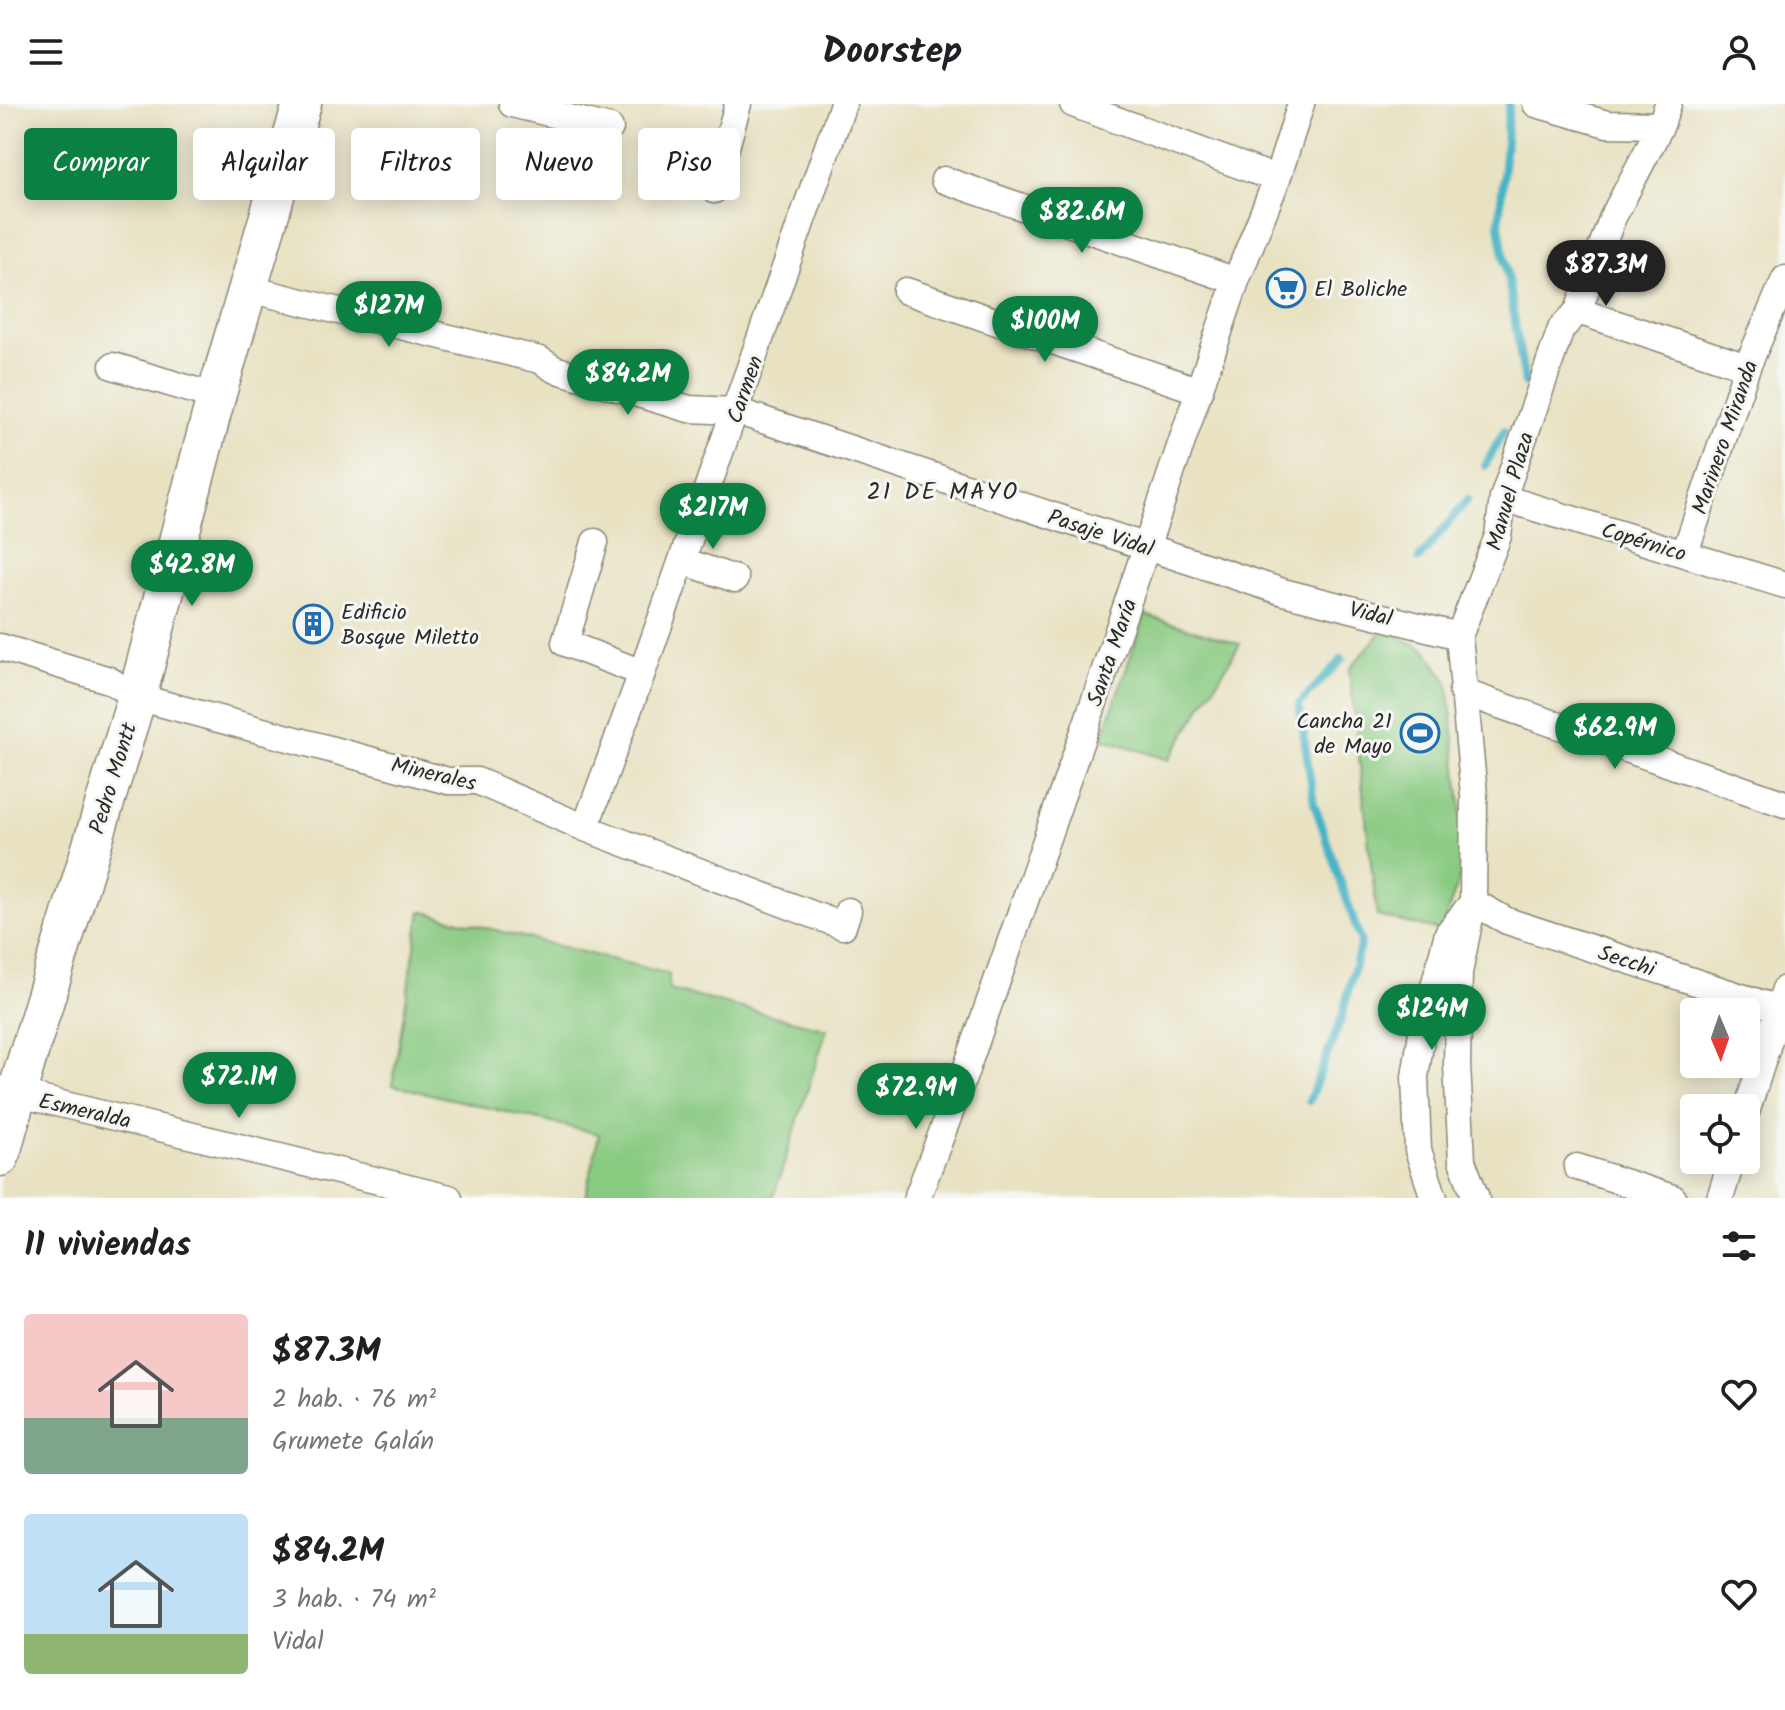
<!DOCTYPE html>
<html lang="es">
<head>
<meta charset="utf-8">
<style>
  body { margin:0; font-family:Kalam,sans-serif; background:#f6f6f6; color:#202124; height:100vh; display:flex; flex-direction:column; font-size:30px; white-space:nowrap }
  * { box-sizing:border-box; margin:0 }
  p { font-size:26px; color:#757577 }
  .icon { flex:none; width:44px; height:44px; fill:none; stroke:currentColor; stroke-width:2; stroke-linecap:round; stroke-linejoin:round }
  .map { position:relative; height:1094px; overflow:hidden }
  .sheet { display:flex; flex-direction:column; background:#fff; flex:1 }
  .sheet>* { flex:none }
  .top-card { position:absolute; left:24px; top:24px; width:800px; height:72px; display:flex; gap:16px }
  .needle { width:52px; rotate:178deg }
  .buttons { position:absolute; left:1680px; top:894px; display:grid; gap:16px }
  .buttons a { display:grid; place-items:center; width:80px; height:80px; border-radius:8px; background:#fff; box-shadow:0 4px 20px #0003; font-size:40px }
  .price { position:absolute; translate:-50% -68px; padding:0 18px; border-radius:28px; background:#0b8043; color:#fff; font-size:26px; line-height:52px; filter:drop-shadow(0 2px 4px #0008) }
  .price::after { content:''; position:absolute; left:50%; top:48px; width:24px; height:18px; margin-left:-12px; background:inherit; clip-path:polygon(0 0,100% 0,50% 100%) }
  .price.current { background:#222; color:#fff }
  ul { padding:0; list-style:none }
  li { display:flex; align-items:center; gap:24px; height:200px; padding:0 24px }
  li span { display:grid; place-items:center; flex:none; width:224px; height:160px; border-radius:8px; color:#555 }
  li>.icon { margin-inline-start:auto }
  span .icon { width:96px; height:96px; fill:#fffc; stroke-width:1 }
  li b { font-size:34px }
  h2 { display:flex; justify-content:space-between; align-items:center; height:96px; padding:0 24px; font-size:34px }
  .tag { padding:0 28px; border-radius:8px; background:#fff; box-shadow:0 4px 20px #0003; font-size:28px; line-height:72px }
  .tag.current { background:#0b8043; color:#fff }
  header { display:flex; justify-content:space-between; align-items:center; height:104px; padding:0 24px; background:#fff; font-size:36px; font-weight:800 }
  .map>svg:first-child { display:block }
</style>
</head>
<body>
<header><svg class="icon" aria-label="menu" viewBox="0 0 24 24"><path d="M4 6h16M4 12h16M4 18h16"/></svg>Doorstep<svg class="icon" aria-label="person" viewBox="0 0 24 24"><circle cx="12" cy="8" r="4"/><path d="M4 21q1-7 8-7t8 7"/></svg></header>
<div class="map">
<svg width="1785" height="1094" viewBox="0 0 1785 1094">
  <rect width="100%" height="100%" fill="#f6f6f2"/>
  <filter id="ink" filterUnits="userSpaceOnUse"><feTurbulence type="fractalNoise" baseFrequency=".0125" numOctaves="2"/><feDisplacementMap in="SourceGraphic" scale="16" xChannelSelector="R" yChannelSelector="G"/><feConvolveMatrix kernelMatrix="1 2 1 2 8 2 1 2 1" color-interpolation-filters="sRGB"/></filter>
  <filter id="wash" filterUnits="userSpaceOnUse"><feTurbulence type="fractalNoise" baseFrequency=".006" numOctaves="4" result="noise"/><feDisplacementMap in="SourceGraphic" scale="32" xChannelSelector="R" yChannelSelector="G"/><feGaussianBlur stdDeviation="1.8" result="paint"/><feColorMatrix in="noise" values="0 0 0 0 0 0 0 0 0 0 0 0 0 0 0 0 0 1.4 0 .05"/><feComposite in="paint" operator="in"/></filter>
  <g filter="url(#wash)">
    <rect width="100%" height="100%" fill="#e8e2c2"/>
    <path fill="#89ca81" stroke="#5a7a56" stroke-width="2" d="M1145,511L1240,540L1169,656L1102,634Z
      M1383,526L1425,545L1448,578L1463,721L1460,773L1441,827L1377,812L1349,565Z
      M421,807L669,870V886L827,925L773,1094H585L599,1030L392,981Z"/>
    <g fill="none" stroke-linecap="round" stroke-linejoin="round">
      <path stroke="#47b3c5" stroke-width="8" d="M1509,0L1499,121L1525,280
        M1485,362L1504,327
        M1419,455L1468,395
        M1309,997L1341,916L1361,838L1314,699L1299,600L1342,555"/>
    </g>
  </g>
  <g filter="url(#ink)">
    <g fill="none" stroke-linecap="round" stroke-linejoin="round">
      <defs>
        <path id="minor" d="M512,0L610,24
          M1073,0L1277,75
          M1536,0L1607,20L1661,21
          M944,76L1236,177
          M714,86L738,0
          M249,185L540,256L554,265L689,305L736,307L1283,488L1459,532
          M906,187L1200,287
          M1578,207L1747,263
          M113,262L216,293
          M1503,394L1785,481
          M1685,449L1747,263L1785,175
          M683,457L735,475
          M0,543L109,576L137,593L448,677H477L585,724L843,822L848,807
          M642,569L843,0
          M1462,588L1785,700
          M585,724L642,569L565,539L595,438
          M1473,798L1507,817L1785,907
          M3,986L449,1094
          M1746,1009L1785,885
          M1577,1063L1673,1094
          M917,1094L962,977L1087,619L1236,177L1277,75L1301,0
          M1434,1094L1418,1046L1415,973L1422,928L1448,829L1468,804
          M1476,1094L1462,1057L1457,961L1459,869L1473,798L1474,691L1459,532L1498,432L1503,394L1561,225L1578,207L1612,115L1661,21L1668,0
          M1720,1094L1732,1056"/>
        <path id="secondary" d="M0,1053L23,968L137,593L216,293L302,0"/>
      </defs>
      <use href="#minor" stroke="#8a8676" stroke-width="29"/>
      <use href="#secondary" stroke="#8a8676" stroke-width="41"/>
      <use href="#minor" stroke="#fff" stroke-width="26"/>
      <use href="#secondary" stroke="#fff" stroke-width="38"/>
    </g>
  </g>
  <defs>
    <symbol id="supermarket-ring" viewBox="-11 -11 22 22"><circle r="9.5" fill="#f6f6f2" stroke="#1f6fb2" stroke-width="1.5"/><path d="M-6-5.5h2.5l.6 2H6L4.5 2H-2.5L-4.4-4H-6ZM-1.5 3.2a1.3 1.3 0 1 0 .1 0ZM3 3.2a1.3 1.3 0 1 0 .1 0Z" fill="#1f6fb2"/></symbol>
    <symbol id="building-ring" viewBox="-11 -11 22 22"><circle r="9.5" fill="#f6f6f2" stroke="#1f6fb2" stroke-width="1.5"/><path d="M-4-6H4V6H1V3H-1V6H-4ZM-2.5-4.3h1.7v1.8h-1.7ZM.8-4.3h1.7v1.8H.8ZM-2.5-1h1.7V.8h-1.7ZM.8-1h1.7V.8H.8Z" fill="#1f6fb2"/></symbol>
    <symbol id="stadium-ring" viewBox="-11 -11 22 22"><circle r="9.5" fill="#f6f6f2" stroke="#1f6fb2" stroke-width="1.5"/><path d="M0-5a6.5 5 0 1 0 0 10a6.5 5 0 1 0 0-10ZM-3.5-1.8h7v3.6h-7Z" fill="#1f6fb2"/></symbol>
  </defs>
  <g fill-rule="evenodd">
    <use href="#supermarket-ring" x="1264" y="162" width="44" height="44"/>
    <use href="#building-ring" x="291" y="498" width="44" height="44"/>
    <use href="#stadium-ring" x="1398" y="607" width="44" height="44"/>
  </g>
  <g text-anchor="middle" stroke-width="6" stroke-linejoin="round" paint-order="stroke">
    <g font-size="22" fill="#2b2b2b" stroke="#f6f6f2" text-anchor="start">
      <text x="1314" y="192">El Boliche</text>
      <text x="341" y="515">Edificio<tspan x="341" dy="25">Bosque Miletto</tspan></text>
      <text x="1392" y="624" text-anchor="end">Cancha 21<tspan x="1392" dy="25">de Mayo</tspan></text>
    </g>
    <g font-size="22" fill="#2b2b2b" stroke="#f6f6f2">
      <text transform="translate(744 285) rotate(-71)" y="8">Carmen</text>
      <text transform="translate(1724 333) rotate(-71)" y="8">Marinero Miranda</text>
      <text transform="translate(1509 387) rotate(-74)" y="8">Manuel Plaza</text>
      <text transform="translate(1101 428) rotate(18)" y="8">Pasaje Vidal</text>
      <text transform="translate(1644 437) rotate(17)" y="8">Copérnico</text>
      <text transform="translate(1371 509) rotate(14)" y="8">Vidal</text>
      <text transform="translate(1111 548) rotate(-71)" y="8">Santa María</text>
      <text transform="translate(434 669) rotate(13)" y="8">Minerales</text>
      <text transform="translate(112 674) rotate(-73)" y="8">Pedro Montt</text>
      <text transform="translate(1627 856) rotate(18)" y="8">Secchi</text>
      <text transform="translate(85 1006) rotate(13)" y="8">Esmeralda</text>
    </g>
    <g font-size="24" letter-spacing="2" fill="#2b2b2b" stroke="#f6f6f2">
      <text x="943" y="395">21 DE MAYO</text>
    </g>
  </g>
</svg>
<div class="buttons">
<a><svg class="needle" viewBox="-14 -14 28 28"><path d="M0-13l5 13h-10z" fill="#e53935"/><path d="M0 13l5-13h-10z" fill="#757577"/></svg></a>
<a><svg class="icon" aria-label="locate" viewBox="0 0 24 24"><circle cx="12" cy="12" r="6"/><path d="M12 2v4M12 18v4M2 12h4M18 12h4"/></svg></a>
</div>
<b class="price" style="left:1082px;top:151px">$82.6M</b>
<b class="price current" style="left:1606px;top:204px">$87.3M</b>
<b class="price" style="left:389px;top:245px">$127M</b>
<b class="price" style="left:1045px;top:260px">$100M</b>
<b class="price" style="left:628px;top:313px">$84.2M</b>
<b class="price" style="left:713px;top:447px">$217M</b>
<b class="price" style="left:192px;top:504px">$42.8M</b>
<b class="price" style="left:1615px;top:667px">$62.9M</b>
<b class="price" style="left:1432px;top:948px">$124M</b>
<b class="price" style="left:239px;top:1016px">$72.1M</b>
<b class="price" style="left:916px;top:1027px">$72.9M</b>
<div class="top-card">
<a class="tag current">Comprar</a>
<a class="tag">Alquilar</a>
<a class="tag">Filtros</a>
<a class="tag">Nuevo</a>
<a class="tag">Piso</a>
</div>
</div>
<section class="sheet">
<h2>11 viviendas<svg class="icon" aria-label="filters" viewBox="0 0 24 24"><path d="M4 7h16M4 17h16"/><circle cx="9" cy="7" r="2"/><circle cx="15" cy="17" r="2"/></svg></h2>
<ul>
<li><span style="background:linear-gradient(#f6c9c9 65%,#7fa58c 0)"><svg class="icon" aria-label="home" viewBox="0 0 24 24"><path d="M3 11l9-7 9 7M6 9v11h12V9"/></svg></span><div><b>$87.3M</b><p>2 hab. · 76 m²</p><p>Grumete Galán</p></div><svg class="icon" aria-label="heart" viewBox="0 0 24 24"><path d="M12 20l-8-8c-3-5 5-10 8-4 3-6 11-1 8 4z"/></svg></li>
<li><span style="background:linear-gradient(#bfe0f5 75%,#8fb573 0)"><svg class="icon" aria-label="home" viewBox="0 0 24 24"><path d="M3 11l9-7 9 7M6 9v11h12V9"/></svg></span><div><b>$84.2M</b><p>3 hab. · 74 m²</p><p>Vidal</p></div><svg class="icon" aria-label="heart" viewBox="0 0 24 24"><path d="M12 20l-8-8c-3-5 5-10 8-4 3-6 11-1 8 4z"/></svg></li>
</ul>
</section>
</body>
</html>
